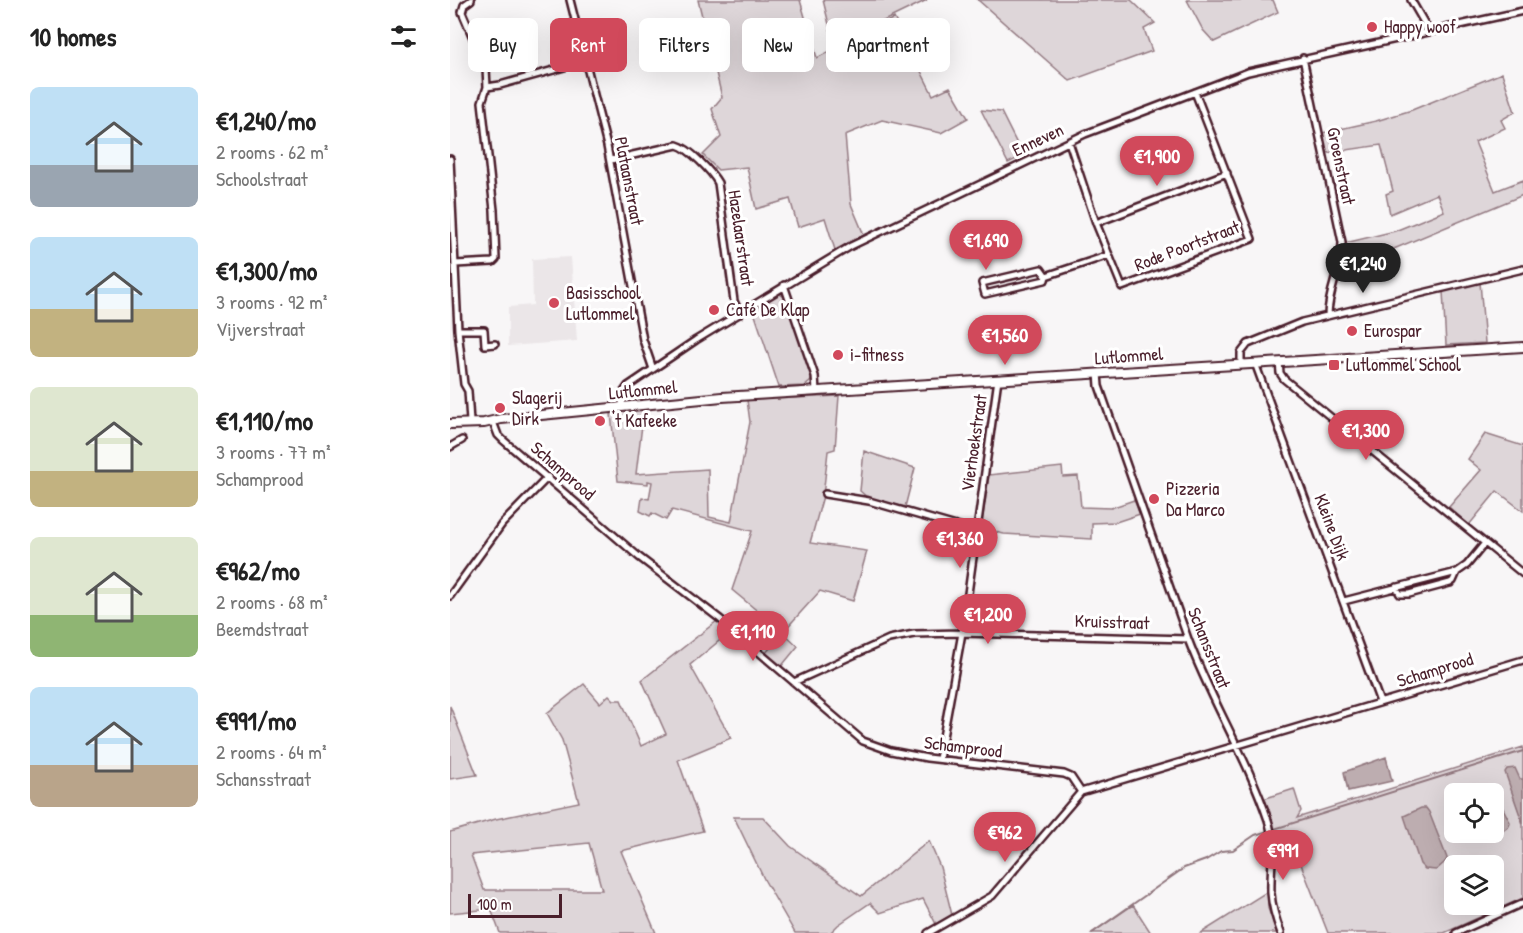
<!DOCTYPE html>
<html lang="en">
<head>
<meta charset="utf-8">
<style>
  body { margin:0; font-family:"Patrick Hand",sans-serif; background:#f2f2f2; color:#222; height:100vh; display:flex; flex-direction:column; font-size:22px; white-space:nowrap }
  * { box-sizing:border-box; margin:0 }
  p { font-size:20px; color:#767676 }
  .icon { flex:none; width:33px; height:33px; fill:none; stroke:currentColor; stroke-width:2; stroke-linecap:round; stroke-linejoin:round }
  .map { position:relative; flex:1; overflow:hidden }
  .side { display:flex; flex-direction:column; background:#fff; width:450px }
  .side>* { flex:none }
  .banner { position:absolute; left:18px; top:18px; width:570px; height:54px; display:flex; gap:12px }
  .tools { position:absolute; left:994px; top:783px; display:grid; gap:12px }
  .tools a { display:grid; place-items:center; width:60px; height:60px; border-radius:9px; background:#fff; box-shadow:0 6px 24px #0002; font-size:30px }
  .scale { position:absolute; left:18px; bottom:15px; width:94px; box-sizing:border-box; padding-left:6px; border:3px solid #4a1f2b; border-top:0; font-size:16px; line-height:21px; white-space:nowrap; color:#4a1f2b; -webkit-text-stroke:4px #fff; paint-order:stroke }
  .price { position:absolute; translate:-50% -51px; padding:0 14px; border-radius:21px; background:#d1495b; color:#fff; font-size:20px; line-height:39px; filter:drop-shadow(0 2px 3px #0008) }
  .price::after { content:''; position:absolute; left:50%; top:36px; width:18px; height:14px; margin-left:-9px; background:inherit; clip-path:polygon(0 0,100% 0,50% 100%) }
  .price.selected { background:#222; color:#fff }
  ul { padding:0; list-style:none }
  li { display:flex; align-items:center; gap:18px; height:150px; padding:0 30px }
  li span { display:grid; place-items:center; flex:none; width:168px; height:120px; border-radius:9px; color:#555 }
  li>.icon { margin-inline-start:auto }
  span .icon { width:72px; height:72px; fill:#fffc; stroke-width:1 }
  li b { font-size:26px }
  h2 { display:flex; justify-content:space-between; align-items:center; height:72px; padding:0 30px; font-size:26px }
  .tag { padding:0 21px; border-radius:9px; background:#fff; box-shadow:0 6px 24px #0002; font-size:21px; line-height:54px }
  .tag.selected { background:#d1495b; color:#fff }
  main { display:flex; flex:1; min-height:0 }
  .map>svg:first-child { display:block }
</style>
</head>
<body>
<main>
<section class="side">
<h2>10 homes<svg class="icon" aria-label="filters" viewBox="0 0 24 24"><path d="M4 7h16M4 17h16"/><circle cx="9" cy="7" r="2"/><circle cx="15" cy="17" r="2"/></svg></h2>
<ul>
<li><span style="background:linear-gradient(#bfe0f5 65%,#9aa5b1 0)"><svg class="icon" aria-label="home" viewBox="0 0 24 24"><path d="M3 11l9-7 9 7M6 9v11h12V9"/></svg></span><div><b>€1,240/mo</b><p>2 rooms · 62 m²</p><p>Schoolstraat</p></div></li>
<li><span style="background:linear-gradient(#bfe0f5 60%,#c2b280 0)"><svg class="icon" aria-label="home" viewBox="0 0 24 24"><path d="M3 11l9-7 9 7M6 9v11h12V9"/></svg></span><div><b>€1,300/mo</b><p>3 rooms · 92 m²</p><p>Vijverstraat</p></div></li>
<li><span style="background:linear-gradient(#dfe7d0 70%,#c2b280 0)"><svg class="icon" aria-label="home" viewBox="0 0 24 24"><path d="M3 11l9-7 9 7M6 9v11h12V9"/></svg></span><div><b>€1,110/mo</b><p>3 rooms · 77 m²</p><p>Schamprood</p></div></li>
<li><span style="background:linear-gradient(#dfe7d0 65%,#8fb573 0)"><svg class="icon" aria-label="home" viewBox="0 0 24 24"><path d="M3 11l9-7 9 7M6 9v11h12V9"/></svg></span><div><b>€962/mo</b><p>2 rooms · 68 m²</p><p>Beemdstraat</p></div></li>
<li><span style="background:linear-gradient(#bfe0f5 65%,#b9a48a 0)"><svg class="icon" aria-label="home" viewBox="0 0 24 24"><path d="M3 11l9-7 9 7M6 9v11h12V9"/></svg></span><div><b>€991/mo</b><p>2 rooms · 64 m²</p><p>Schansstraat</p></div></li>
</ul>
</section>
<div class="map">
<svg width="1073" height="933" viewBox="0 0 1073 933">
  <rect width="100%" height="100%" fill="#f8f6f7"/>
  <filter id="ink" filterUnits="userSpaceOnUse"><feTurbulence type="fractalNoise" baseFrequency=".0167" numOctaves="2"/><feDisplacementMap in="SourceGraphic" scale="12" xChannelSelector="R" yChannelSelector="G"/><feConvolveMatrix kernelMatrix="1 2 1 2 8 2 1 2 1" color-interpolation-filters="sRGB"/></filter>
  <g filter="url(#ink)">
    <path fill="#ebe6e8" d="M121,257L127,341L58,346V307L83,305L82,259Z"/>
    <path fill="#ded6d9" stroke="#947a82" stroke-width="1.5" fill-rule="evenodd" d="M248,0H350L367,58L444,18L483,95L500,87L518,118L491,133L432,120L395,135L401,204L414,235L385,250L375,218L348,227L340,199L306,209L297,167L268,170L253,155L271,137L262,109L272,97Z
      M373,0H477L384,45Z
      M528,0H681L705,23L694,29L702,51L620,81Z
      M737,0H823L828,12L764,42L753,30Z
      M1052,73L1065,112L1051,120L1055,128L1025,142L1045,191L1073,180V195L891,271L895,261V243L945,231L994,211L987,194L940,214L936,194L943,191L931,145L876,153L872,133L926,121L962,110Z
      M531,110L551,112L573,156L558,163Z
      M1030,282L1035,343L996,345L993,291Z
      M328,293L335,297L362,377L361,381L355,386L329,387L303,309Z
      M389,396L385,449L378,451L373,496L360,543L417,551L403,601L370,591L333,632L348,646L330,668L315,654L333,632L282,590L302,531L222,510L216,520L202,513L200,516L190,511L192,498L199,499L202,482L198,481V484L168,481L161,414L194,409L186,474L258,469L259,517L281,522L300,422L297,400Z
      M1035,434L1073,446V511L1047,491L1019,525L999,507L1031,470L1018,459Z
      M414,451L465,468L455,507L418,498L410,491Z
      M612,467L613,477L628,476L631,507L661,508L684,500L690,514L666,522L642,523V539L554,534L531,529L539,475Z
      M267,621L280,632L240,665L281,738L228,760L253,831L171,851L206,933H50L41,909L0,913V832L46,819L129,802L112,740L97,713L134,684L150,703L159,695L164,700H171L191,746L216,734L192,680ZM139,843L152,890H34L21,855Z
      M0,706L27,775L0,779Z
      M1073,747V898L994,933H878L847,854L834,831L824,833L813,799L844,789L851,811L847,818ZM1005,794H1044V832H1005ZM1005,866H1044V904H1005Z
      M284,817H313L340,846L411,896L479,841L490,867L502,915L486,924L473,899L430,913L420,903L388,925L380,933H345L315,881Z
      M818,891V908L827,933H751Z
      M683,905L701,933H642Z"/>
    <path fill="#bdadb0" stroke="#8f747b" stroke-width="1.5" d="M936,757L942,781L898,791L894,772Z
      M1065,768L1070,779H1073V824L1055,772L1057,769Z
      M1034,786L1043,789L1060,822L1059,826L1046,836H1039L1037,833L1044,832V794L1021,793L1024,790Z
      M971,808H976L979,812L997,858L996,861L986,870L975,869L970,864L954,816Z"/>
    <g fill="none" stroke-linecap="round" stroke-linejoin="round">
      <path stroke="#8f747b" stroke-width="2" d="M642,933L734,868L756,860L771,851L783,850L805,835L1073,751"/>
      <defs>
        <path id="street" d="M120,0L157,146L193,340L203,369
          M961,0L979,31
          M853,58L892,242C892,268 878,290 878,315
          M37,87L50,85L136,61
          M619,142L646,223L672,287L802,239L745,92
          M0,159L8,330L14,384L18,391L20,422
          M161,160L227,145C239,148 262,172 268,183L284,301L290,314
          M646,223L777,173
          M5,264L43,262L46,259L44,210L32,102L37,87L36,68L12,12L14,5L21,0
          M596,276L595,280L535,294L532,283L591,269L596,276L659,255
          M334,285L365,376L366,391
          M8,330H34L35,345L45,344
          M829,362L830,373L834,379L1073,574
          M805,363L930,702
          M791,364V353L798,344L852,322L1073,269
          M648,373L649,386L738,639C761,701 797,757 818,820C826,844 820,869 821,893C822,907 826,920 831,933
          M172,407L173,393L178,386L246,340L401,246L635,134L798,72L1073,11
          M43,422L48,435L53,440L189,557L270,619L413,741L441,751L477,758L614,774L621,777L631,792
          M0,447L12,440
          M375,494L419,501L527,532
          M946,587L950,594H959L1000,583L1003,581L1007,572
          M0,596L52,524L98,477
          M894,601L1007,572L1017,565L1035,543
          M344,682L439,639L464,634L512,633L738,639
          M489,759L514,622L548,379
          M631,792L1073,660
          M478,933L542,896L631,792
          M1006,933L1073,903"/>
        <path id="secondary" d="M0,424L34,423L51,419L272,397L1073,347"/>
      </defs>
      <use href="#street" stroke="#4a1f2b" stroke-width="10"/>
      <use href="#secondary" stroke="#4a1f2b" stroke-width="12"/>
      <use href="#street" stroke="#fff" stroke-width="5"/>
      <use href="#secondary" stroke="#fff" stroke-width="8"/>
    </g>
  </g>
  <g fill="#d1495b" stroke="#fff" stroke-width="2">
    <circle cx="922" cy="27" r="6"/>
    <circle cx="104" cy="303" r="6"/>
    <circle cx="264" cy="310" r="6"/>
    <circle cx="902" cy="331" r="6"/>
    <circle cx="388" cy="355" r="6"/>
    <rect x="878" y="359" width="12" height="12" rx="3"/>
    <circle cx="50" cy="408" r="6"/>
    <circle cx="150" cy="421" r="6"/>
    <circle cx="704" cy="499" r="6"/>
  </g>
  <g text-anchor="middle" stroke-width="6" stroke-linejoin="round" paint-order="stroke">
    <g font-size="18" fill="#4a1f2b" stroke="#fff" text-anchor="start">
      <text x="934" y="33">Happy woof</text>
      <text x="116" y="299">Basisschool<tspan x="116" dy="21">Lutlommel</tspan></text>
      <text x="276" y="316">Café De Klap</text>
      <text x="914" y="337">Eurospar</text>
      <text x="400" y="361">i-fitness</text>
      <text x="896" y="371">Lutlommel School</text>
      <text x="62" y="404">Slagerij<tspan x="62" dy="21">Dirk</tspan></text>
      <text x="162" y="427">'t Kafeeke</text>
      <text x="716" y="495">Pizzeria<tspan x="716" dy="21">Da Marco</tspan></text>
    </g>
    <g font-size="18" fill="#4a1f2b" stroke="#fff">
      <text transform="translate(588 140) rotate(-25)" y="6">Enneven</text>
      <text transform="translate(891 166) rotate(78)" y="6">Groenstraat</text>
      <text transform="translate(179 181) rotate(79)" y="6">Plataanstraat</text>
      <text transform="translate(291 238) rotate(82)" y="6">Hazelaarstraat</text>
      <text transform="translate(737 246) rotate(-21)" y="6">Rode Poortstraat</text>
      <text transform="translate(679 356) rotate(-4)" y="6">Lutlommel</text>
      <text transform="translate(193 390) rotate(-6)" y="6">Lutlommel</text>
      <text transform="translate(524 443) rotate(-82)" y="6">Vierhoekstraat</text>
      <text transform="translate(113 471) rotate(41)" y="6">Schamprood</text>
      <text transform="translate(882 527) rotate(69)" y="6">Kleine Dijk</text>
      <text transform="translate(662 622) rotate(2)" y="6">Kruisstraat</text>
      <text transform="translate(759 648) rotate(68)" y="6">Schansstraat</text>
      <text transform="translate(985 670) rotate(-17)" y="6">Schamprood</text>
      <text transform="translate(513 747) rotate(7)" y="6">Schamprood</text>
    </g>
  </g>
</svg>
<div class="tools">
<a><svg class="icon" aria-label="locate" viewBox="0 0 24 24"><circle cx="12" cy="12" r="6"/><path d="M12 2v4M12 18v4M2 12h4M18 12h4"/></svg></a>
<a><svg class="icon" aria-label="layers" viewBox="0 0 24 24"><path d="M12 4l9 5-9 5-9-5zM3 14l9 5 9-5"/></svg></a>
</div>
<div class="scale">100 m</div>
<b class="price" style="left:707px;top:187px">€1,900</b>
<b class="price" style="left:536px;top:271px">€1,690</b>
<b class="price selected" style="left:913px;top:294px">€1,240</b>
<b class="price" style="left:555px;top:366px">€1,560</b>
<b class="price" style="left:916px;top:461px">€1,300</b>
<b class="price" style="left:510px;top:569px">€1,360</b>
<b class="price" style="left:538px;top:645px">€1,200</b>
<b class="price" style="left:303px;top:662px">€1,110</b>
<b class="price" style="left:555px;top:863px">€962</b>
<b class="price" style="left:833px;top:881px">€991</b>
<div class="banner">
<a class="tag">Buy</a>
<a class="tag selected">Rent</a>
<a class="tag">Filters</a>
<a class="tag">New</a>
<a class="tag">Apartment</a>
</div>
</div>
</main>
</body>
</html>
